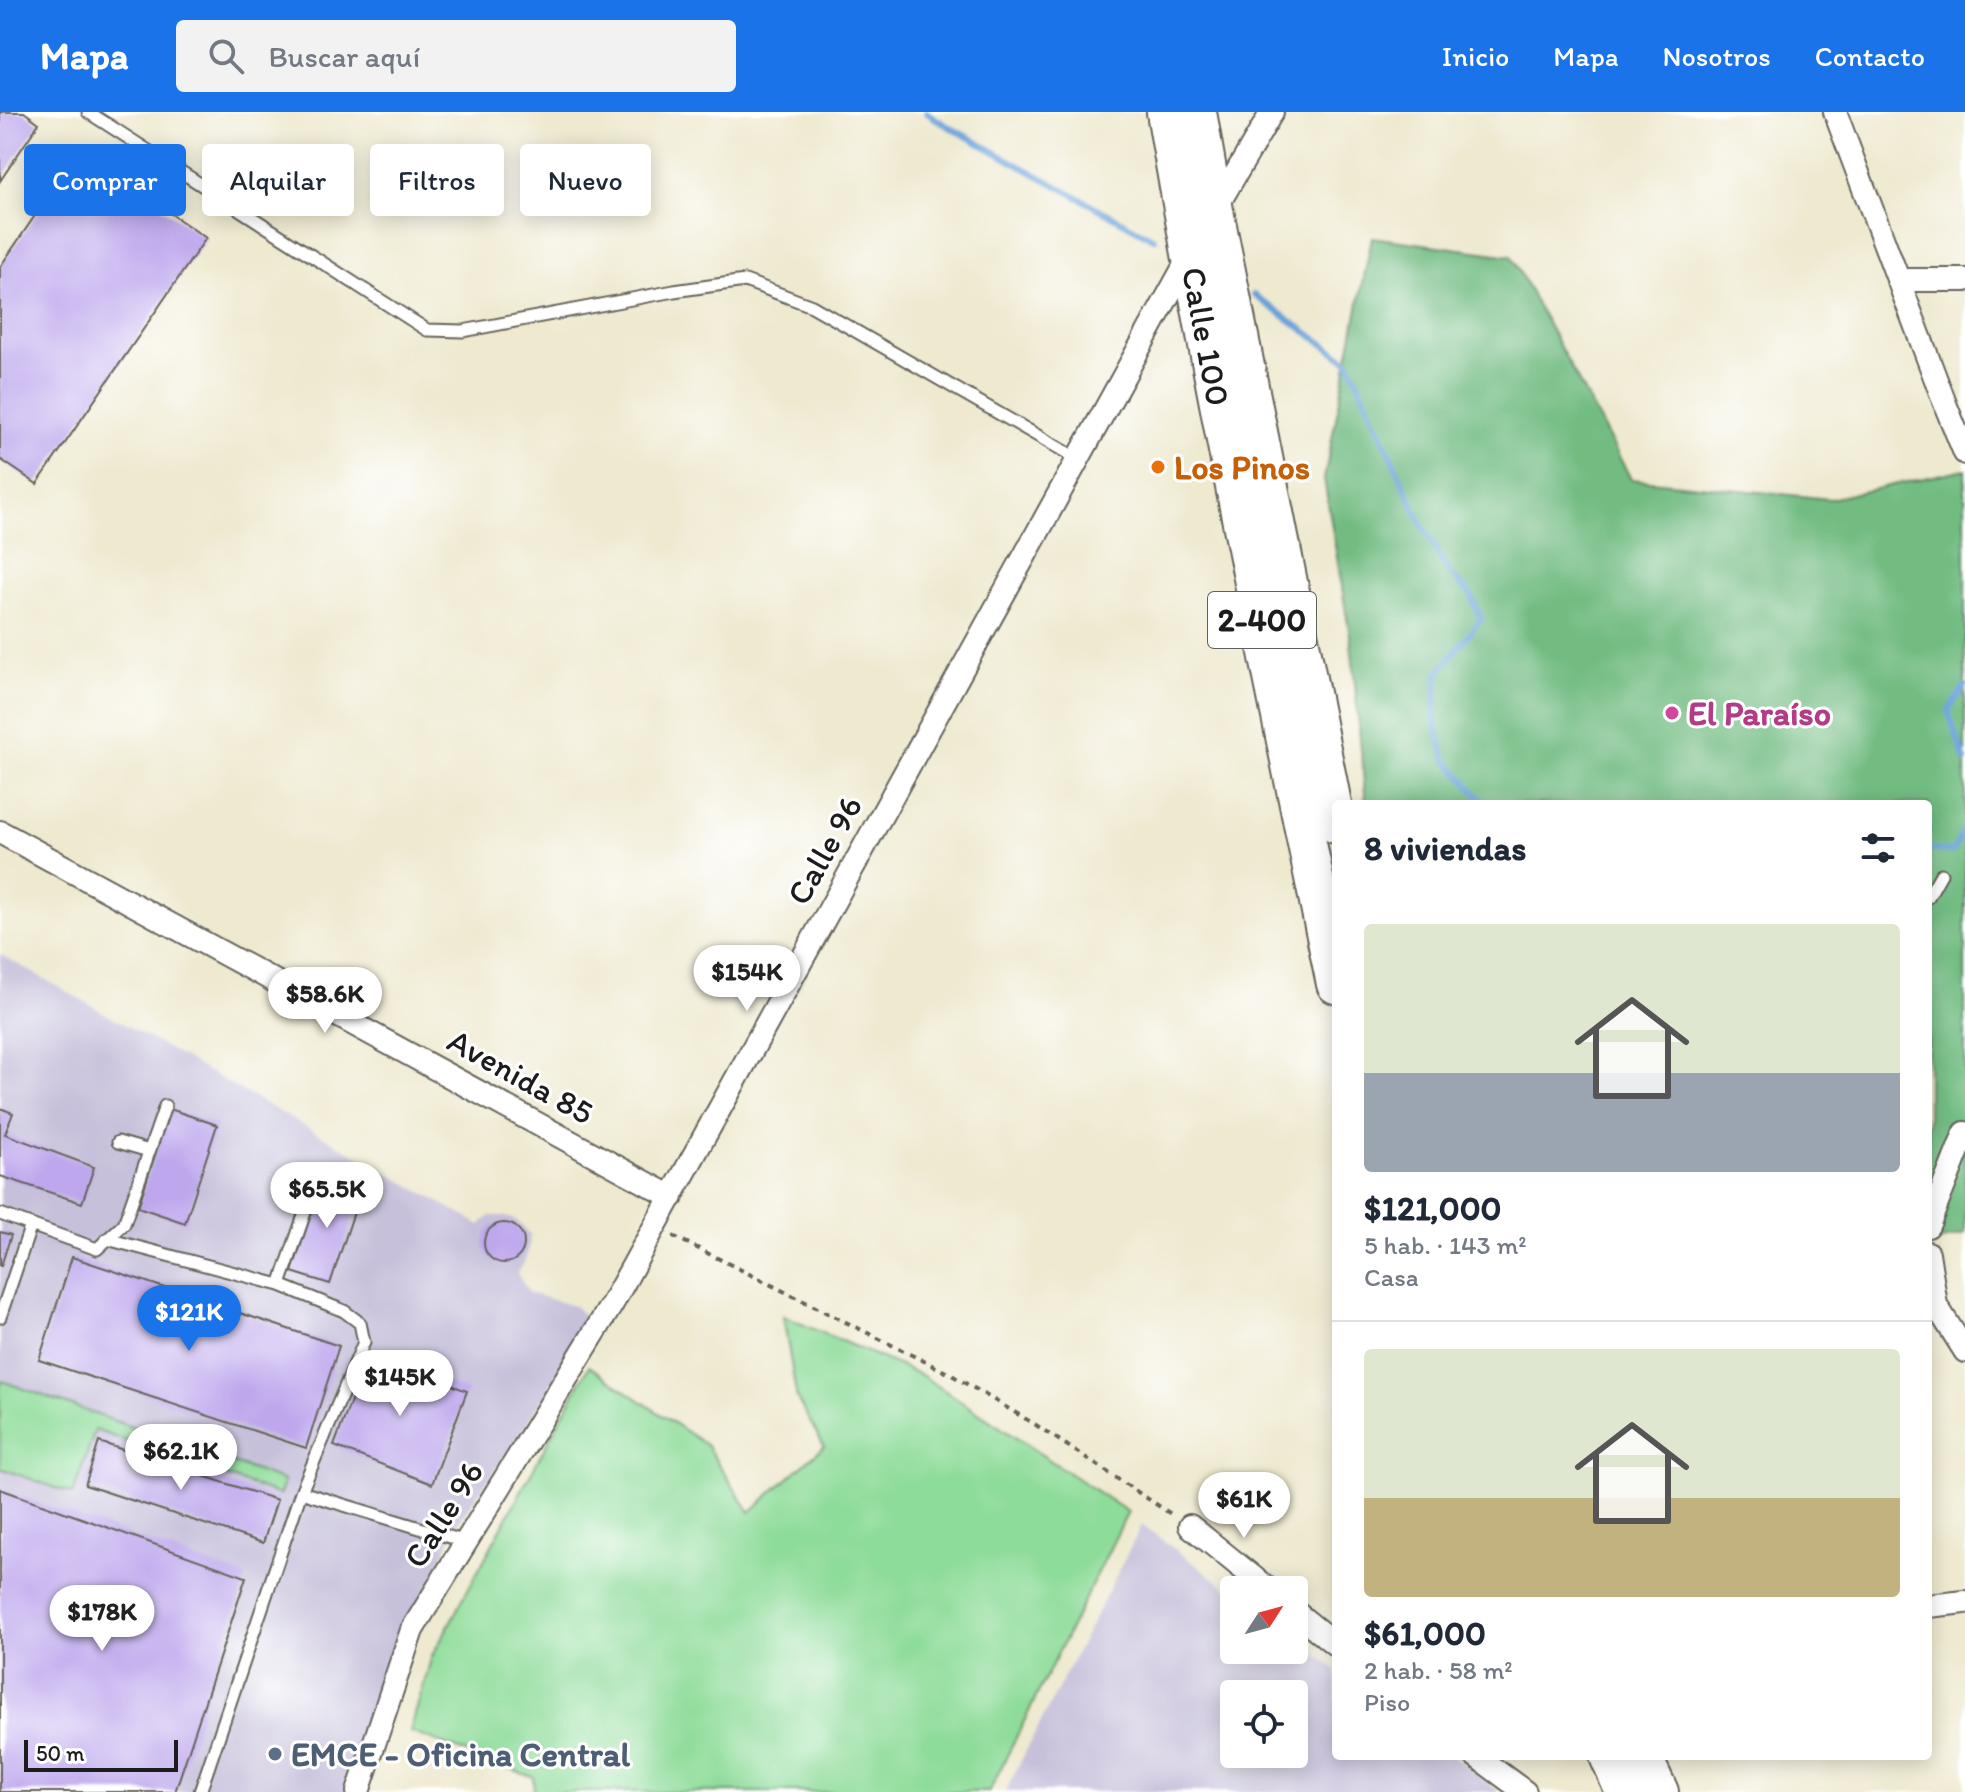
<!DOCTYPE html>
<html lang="es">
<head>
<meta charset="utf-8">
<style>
  body { margin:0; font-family:Itim,sans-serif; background:#f2f2f3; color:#1f2937; height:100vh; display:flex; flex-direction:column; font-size:30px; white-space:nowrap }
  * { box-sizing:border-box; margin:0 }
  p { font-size:26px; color:#747a83 }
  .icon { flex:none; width:44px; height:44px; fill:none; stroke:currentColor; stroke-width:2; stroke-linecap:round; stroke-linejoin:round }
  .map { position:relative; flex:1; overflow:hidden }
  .details { position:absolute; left:1332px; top:688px; width:600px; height:960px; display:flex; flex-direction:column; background:#fff; border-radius:8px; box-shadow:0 4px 20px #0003 }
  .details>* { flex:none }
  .top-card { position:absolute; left:24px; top:32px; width:760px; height:72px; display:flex; gap:16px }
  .needle { width:52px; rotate:54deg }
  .fabs { position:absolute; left:1220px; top:1464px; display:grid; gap:16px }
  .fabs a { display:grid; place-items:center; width:88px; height:88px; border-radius:8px; background:#fff; box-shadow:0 4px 20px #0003; font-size:40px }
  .scale { position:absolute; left:24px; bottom:20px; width:154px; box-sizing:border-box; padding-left:8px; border:4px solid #1c1c1c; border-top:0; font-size:22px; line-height:28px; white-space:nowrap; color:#1c1c1c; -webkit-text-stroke:6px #fff; paint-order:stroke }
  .price { position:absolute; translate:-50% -68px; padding:0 18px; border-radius:28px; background:#fff; color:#222; font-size:26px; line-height:52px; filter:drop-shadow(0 2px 4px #0008) }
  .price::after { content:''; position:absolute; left:50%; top:48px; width:24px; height:18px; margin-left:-12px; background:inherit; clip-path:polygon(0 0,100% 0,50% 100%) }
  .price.selected { background:#1a73e8; color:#fff }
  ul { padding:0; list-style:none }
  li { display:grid; align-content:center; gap:16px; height:424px; padding:0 32px }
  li+li { border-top:2px solid #e0e1e3 }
  li span { display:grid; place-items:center; height:248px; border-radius:8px; color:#555 }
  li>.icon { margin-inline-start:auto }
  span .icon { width:144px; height:144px; fill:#fffc; stroke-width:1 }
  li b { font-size:34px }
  h2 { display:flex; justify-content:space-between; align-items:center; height:96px; padding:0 32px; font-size:34px }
  .pill { padding:0 28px; border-radius:8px; background:#fff; box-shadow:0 4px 20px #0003; font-size:28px; line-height:72px }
  .pill.selected { background:#1a73e8; color:#fff }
  header { display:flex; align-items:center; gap:48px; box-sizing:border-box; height:112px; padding:0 40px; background:#1a73e8; color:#fff }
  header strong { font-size:38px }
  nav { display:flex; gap:44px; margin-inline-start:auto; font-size:28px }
  .search { width:560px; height:72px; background:#f2f2f3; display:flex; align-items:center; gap:20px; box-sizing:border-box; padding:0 28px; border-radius:8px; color:#747a83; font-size:30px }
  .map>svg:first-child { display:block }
</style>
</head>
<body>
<header>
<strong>Mapa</strong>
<div class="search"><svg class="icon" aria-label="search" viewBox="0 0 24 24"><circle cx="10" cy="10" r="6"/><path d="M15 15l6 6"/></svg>Buscar aquí</div>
<nav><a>Inicio</a><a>Mapa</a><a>Nosotros</a><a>Contacto</a></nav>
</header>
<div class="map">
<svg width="1965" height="1680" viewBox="0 0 1965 1680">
  <rect width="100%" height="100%" fill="#fff"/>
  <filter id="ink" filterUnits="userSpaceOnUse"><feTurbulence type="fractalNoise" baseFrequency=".0125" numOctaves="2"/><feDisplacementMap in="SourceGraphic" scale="16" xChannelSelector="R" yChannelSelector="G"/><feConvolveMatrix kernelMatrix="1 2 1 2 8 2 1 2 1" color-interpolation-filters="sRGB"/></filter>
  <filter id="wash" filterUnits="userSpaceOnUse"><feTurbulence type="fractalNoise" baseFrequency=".006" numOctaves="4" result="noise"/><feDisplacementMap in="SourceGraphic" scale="32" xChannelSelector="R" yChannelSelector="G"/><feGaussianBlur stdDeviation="1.8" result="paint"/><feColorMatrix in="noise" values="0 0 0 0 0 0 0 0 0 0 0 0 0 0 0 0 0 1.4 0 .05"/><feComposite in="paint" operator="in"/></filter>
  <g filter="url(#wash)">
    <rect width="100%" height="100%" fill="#eee9cf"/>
    <path fill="#c6c0da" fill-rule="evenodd" d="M0,842L480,1113L490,1104H504L518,1109L530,1122L529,1136L524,1151L517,1161L529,1181L574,1194L591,1210L522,1320L457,1412L426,1482L351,1680H0Z
      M1142,1413L1234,1481V1538H1294V1526L1336,1557V1644H1452L1500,1680H1005ZM1234,1582H1294V1642H1234Z"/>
    <path fill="#8edc9a" stroke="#557c5b" stroke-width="2" d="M783,1204L921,1263L1128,1400L989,1680H534L533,1665L410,1620L432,1544L589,1254L706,1333L750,1400L824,1334L797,1287Z
      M2,1269L284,1369L280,1383L95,1318L73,1382L0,1356V1275Z"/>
    <path fill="#72bc82" stroke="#476c4f" stroke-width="2" d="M1372,125L1511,144L1631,367L1830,387L1965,357V1122L1928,1132V692H1366L1351,530L1324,367Z"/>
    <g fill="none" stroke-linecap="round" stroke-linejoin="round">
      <path stroke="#68a2d8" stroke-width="6" d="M926,0L944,12L1154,127
        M1254,183L1349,250L1420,409L1447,458L1471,483L1481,507L1438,561L1434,605L1445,646L1485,692
        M1965,574L1948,599L1965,649
        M1928,737L1953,740L1965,715"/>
    </g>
    <g id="blocks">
      <path fill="#bea7ed" d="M0,0H24L39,11L0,69Z
        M79,39L206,126L37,372L0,347V155Z
        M0,996L13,1001L5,1022L94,1055L82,1091L0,1064Z
        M170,997L217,1013L185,1111L138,1095Z
        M324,1063L362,1076L330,1172L292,1160Z
        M484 1131a20 20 0 1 1 40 0a20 20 0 1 1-40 0Z
        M0,1120L11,1123L1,1154H0Z
        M72,1145L339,1234L306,1336L39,1248Z
        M369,1241L467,1279L432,1372L334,1334Z
        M99,1330L277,1388L263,1431L85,1373Z
        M0,1377L246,1465L175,1680H0Z"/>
    </g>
  </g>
  <g filter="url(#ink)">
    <use href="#blocks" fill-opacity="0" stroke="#66645b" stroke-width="2"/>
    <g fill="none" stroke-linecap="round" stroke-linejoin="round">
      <defs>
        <path id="service" d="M88,0L427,218L463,219L674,179L745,169L812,194L1078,347
          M1928,785L1941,762
          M118,1030L149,1039
          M0,1102L97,1137L124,1112L165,994
          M107,1127L280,1173L344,1199L360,1211L364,1230L301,1380L200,1680
          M280,1173L313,1077
          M0,1205L31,1113
          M301,1380L466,1430"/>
        <path id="minor" d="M1835,0L1947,297L1965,341
          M1214,99L1272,0
          M1898,168H1965
          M0,720L672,1085
          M1928,1114L1965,1021
          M1928,1141L1936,1193L1965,1239
          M1190,1414L1269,1478
          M1928,1494L1965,1490
          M1294,1499L1336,1533
          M1476,1644L1525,1680
          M358,1680L412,1518L612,1192L1190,144"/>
        <g id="trunk">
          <path id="s1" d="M1166,0C1216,292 1276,582 1336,872"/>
          <path d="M1197,0L1214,99L1336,712"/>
          <path d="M1609,1644L1625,1680"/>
          <path d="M1642,1644L1659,1680"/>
        </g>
      </defs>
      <use href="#service" stroke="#66645b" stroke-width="15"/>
      <use href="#minor" stroke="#66645b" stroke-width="26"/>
      <use href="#trunk" stroke="#66645b" stroke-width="42"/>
      <path stroke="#66645b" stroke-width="4" stroke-dasharray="6 6" stroke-linecap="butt" d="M673,1124L950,1262L1036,1313L1174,1404"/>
      <use href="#service" stroke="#fff" stroke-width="11"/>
      <use href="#minor" stroke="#fff" stroke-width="22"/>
      <use href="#trunk" stroke="#fff" stroke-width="38"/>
    </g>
  </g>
  <circle fill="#e8710a" stroke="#fff" stroke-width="3" cx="1158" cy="355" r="8"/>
  <circle fill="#d1479c" stroke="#fff" stroke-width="3" cx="1672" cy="601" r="8"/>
  <circle fill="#5c6f8a" stroke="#fff" stroke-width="3" cx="275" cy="1642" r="8"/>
  <g text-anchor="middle" stroke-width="6" stroke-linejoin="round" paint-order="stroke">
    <rect fill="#fff" stroke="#606060" stroke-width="2" x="1208" y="480" width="108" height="56" rx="6"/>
    <g font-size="32" font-weight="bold" fill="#1c1c1c">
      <text x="1262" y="519">2-400</text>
    </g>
    <g font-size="34" fill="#1c1c1c" stroke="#fff">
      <text dy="12" stroke="none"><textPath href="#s1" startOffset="228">Calle 100</textPath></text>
      <text transform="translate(824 738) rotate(-61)" y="12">Calle 96</text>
      <text transform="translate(521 964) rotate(29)" y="12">Avenida 85</text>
      <text transform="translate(443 1402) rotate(-58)" y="12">Calle 96</text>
    </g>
    <g font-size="34" font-weight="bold" fill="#c56008" stroke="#fff" text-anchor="start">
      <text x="1174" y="367">Los Pinos</text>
    </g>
    <g font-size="34" font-weight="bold" fill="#b23c85" stroke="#fff" text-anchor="start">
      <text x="1688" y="613">El Paraíso</text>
    </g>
    <g font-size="34" font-weight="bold" fill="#4e5e75" stroke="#fff" text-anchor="start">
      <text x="291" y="1654">EMCE - Oficina Central</text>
    </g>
  </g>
</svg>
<div class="fabs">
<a><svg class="needle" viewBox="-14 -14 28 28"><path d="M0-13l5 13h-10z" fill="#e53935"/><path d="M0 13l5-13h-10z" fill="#747a83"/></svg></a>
<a><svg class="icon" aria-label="locate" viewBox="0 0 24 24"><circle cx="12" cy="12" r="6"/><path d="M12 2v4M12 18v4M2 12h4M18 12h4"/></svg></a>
</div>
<div class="scale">50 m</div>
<b class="price" style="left:747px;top:901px">$154K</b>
<b class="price" style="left:325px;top:923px">$58.6K</b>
<b class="price" style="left:327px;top:1118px">$65.5K</b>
<b class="price selected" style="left:189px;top:1241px">$121K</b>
<b class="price" style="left:400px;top:1306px">$145K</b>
<b class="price" style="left:181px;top:1380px">$62.1K</b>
<b class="price" style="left:1244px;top:1428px">$61K</b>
<b class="price" style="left:102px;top:1541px">$178K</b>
<div class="top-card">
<a class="pill selected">Comprar</a>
<a class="pill">Alquilar</a>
<a class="pill">Filtros</a>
<a class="pill">Nuevo</a>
</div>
<section class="details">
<h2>8 viviendas<svg class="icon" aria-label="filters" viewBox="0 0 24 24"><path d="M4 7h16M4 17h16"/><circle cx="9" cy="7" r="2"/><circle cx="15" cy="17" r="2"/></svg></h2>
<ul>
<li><span style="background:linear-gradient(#dfe7d0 60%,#9aa5b1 0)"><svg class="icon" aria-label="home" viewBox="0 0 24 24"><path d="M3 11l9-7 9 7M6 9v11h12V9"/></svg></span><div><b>$121,000</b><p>5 hab. · 143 m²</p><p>Casa</p></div></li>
<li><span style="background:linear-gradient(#dfe7d0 60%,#c2b280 0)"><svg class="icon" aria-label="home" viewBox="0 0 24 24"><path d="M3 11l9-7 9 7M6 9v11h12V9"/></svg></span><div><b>$61,000</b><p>2 hab. · 58 m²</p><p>Piso</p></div></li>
</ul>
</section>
</div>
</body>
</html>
